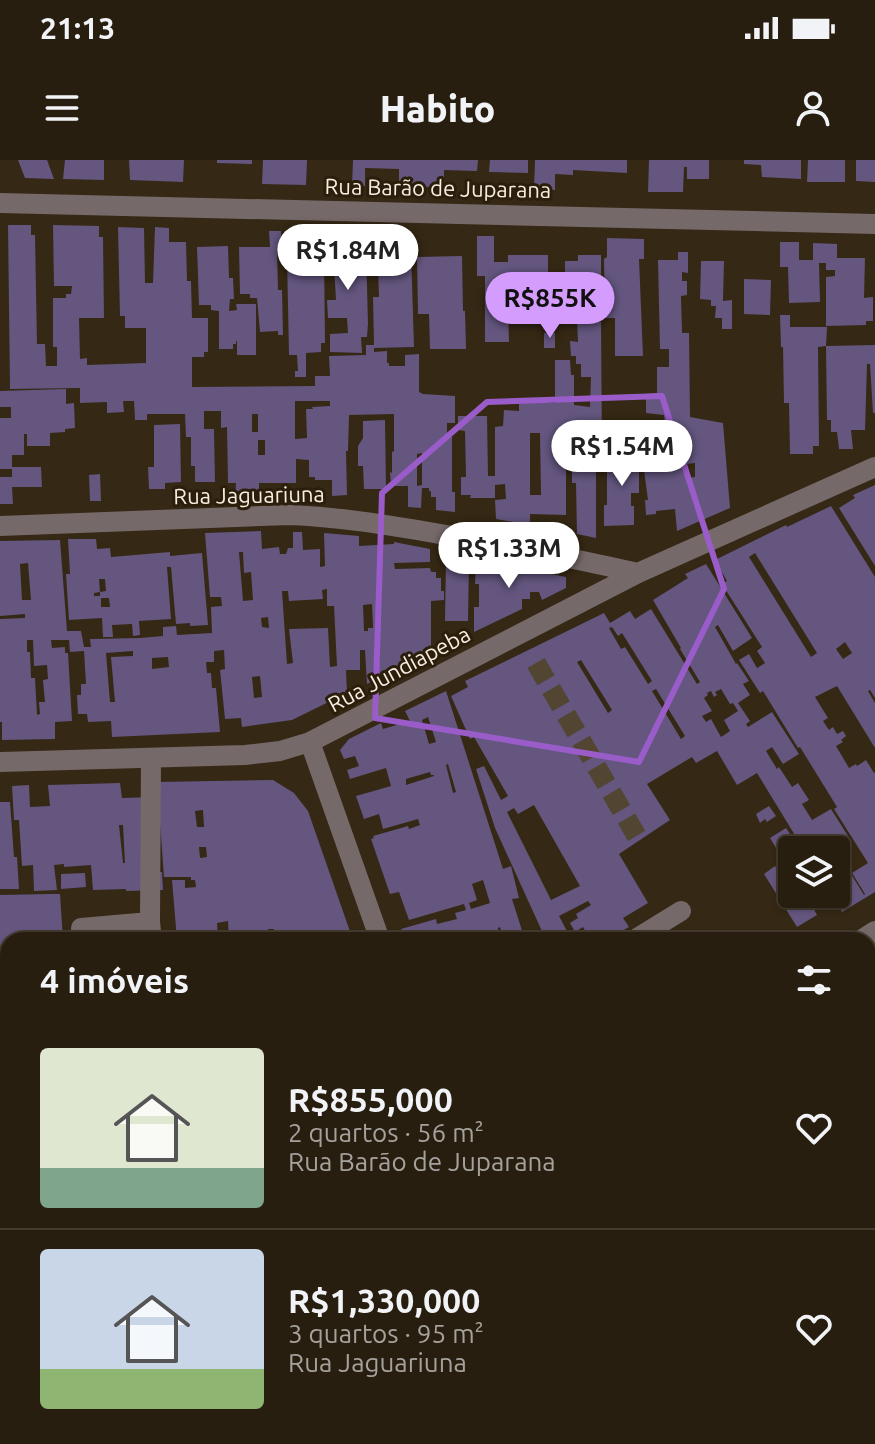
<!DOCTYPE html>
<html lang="pt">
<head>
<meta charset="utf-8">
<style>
  body { margin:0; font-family:Ubuntu,sans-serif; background:#302718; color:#f1f3f6; height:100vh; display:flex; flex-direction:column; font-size:30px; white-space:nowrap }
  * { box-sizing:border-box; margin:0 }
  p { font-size:26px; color:#a5a29e }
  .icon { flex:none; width:44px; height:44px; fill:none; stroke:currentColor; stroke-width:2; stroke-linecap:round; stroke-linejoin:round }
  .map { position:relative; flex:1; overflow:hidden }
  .sheet { position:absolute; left:0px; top:772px; width:876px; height:512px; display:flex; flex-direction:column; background:#281e0f; border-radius:24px 24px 0 0; box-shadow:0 2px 6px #0004,0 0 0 2px #443c2f }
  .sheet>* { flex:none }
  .fabs { position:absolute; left:778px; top:676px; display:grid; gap:16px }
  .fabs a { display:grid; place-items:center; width:72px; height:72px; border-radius:8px; background:#281e0f; box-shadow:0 2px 6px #0004,0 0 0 2px #443c2f; font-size:40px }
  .price { position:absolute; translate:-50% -68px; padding:0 18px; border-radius:28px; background:#fff; color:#222; font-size:26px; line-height:52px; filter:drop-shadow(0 2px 4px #0008) }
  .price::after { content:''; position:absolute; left:50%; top:48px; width:24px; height:18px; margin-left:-12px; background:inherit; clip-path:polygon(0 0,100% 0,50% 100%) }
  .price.active { background:#d49cfc; color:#111 }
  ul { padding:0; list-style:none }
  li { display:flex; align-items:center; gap:24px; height:200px; padding:0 40px }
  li+li { border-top:2px solid #443c2f }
  li span { display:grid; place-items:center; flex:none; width:224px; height:160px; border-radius:8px; color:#555 }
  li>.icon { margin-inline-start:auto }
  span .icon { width:96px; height:96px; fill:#fffc; stroke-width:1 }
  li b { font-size:34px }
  h2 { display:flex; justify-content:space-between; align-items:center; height:96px; padding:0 40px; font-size:34px }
  .status { display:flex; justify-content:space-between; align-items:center; height:56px; padding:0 40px; background:#281e0f; direction:ltr }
  .status svg { height:22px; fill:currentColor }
  header { display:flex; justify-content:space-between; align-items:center; height:104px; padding:0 40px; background:#281e0f; font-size:36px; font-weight:800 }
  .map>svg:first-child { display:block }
</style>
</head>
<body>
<div class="status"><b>21:13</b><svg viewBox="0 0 49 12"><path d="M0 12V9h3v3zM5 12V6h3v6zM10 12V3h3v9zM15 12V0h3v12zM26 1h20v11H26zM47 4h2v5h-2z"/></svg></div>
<header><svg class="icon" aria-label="menu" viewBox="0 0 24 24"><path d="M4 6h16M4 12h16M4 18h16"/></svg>Habito<svg class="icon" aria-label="person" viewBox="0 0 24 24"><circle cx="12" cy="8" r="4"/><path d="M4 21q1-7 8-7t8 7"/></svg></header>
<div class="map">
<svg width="875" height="1284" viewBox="0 0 875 1284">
  <rect width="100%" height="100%" fill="#352814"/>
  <path fill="#64567f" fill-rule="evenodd" d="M18,0H47L54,19L25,18Z
    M65,0H104V20L63,19Z
    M129,0H184L183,22L130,20Z
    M217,0H252V4L217,3Z
    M263,0H307L306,25L262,24Z
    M353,0H478L477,11L444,10V27H399V9L365,8V26H352Z
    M490,0H528V13L489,12Z
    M535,0H627V13L573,10V15L555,14V30L534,29Z
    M649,0H709V19H687V7H684L683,32H648Z
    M744,0H801V19L762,17L761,5L744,4Z
    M808,0H845V22H807Z
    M856,0H875V22L856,21Z
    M8,65H31V75H35L37,184H45L46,206H57V187H53V138H66V134H71L72,126H54L53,65L99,66V77H103L104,158H79L80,199L87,198V205L146,203V168H125V156H120L118,67L144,68L145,123H153L155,67L169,68V82H186L187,121H191L192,158H208V192H204V197H192V227L315,226V216H330L329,196L366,195V185H374L373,137H379L378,107L372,108V91L411,90L414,187L374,188V192L387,191V203H389V206H405V195L419,194V232L423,234L455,236V263H447V277H452V332H455V352L436,350V337H431V331H429V328H422L421,348L408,347V326H391L390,312L392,313V292L394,291V254L349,255L348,291H346L347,335L332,336V320H315V317H309V300L296,299V323H259V338H235L236,323H228L227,267L221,268V251H204V269H214L215,322H195V306H191V277H186L185,254H147V260H135L134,241H123L124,252L107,253V242L80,243V228L10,229ZM295,241H330V246L312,247L313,249H306L307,278L295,279ZM252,254H258V272H252ZM258,280H265V295H258ZM422,293V325L417,326V294Z
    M269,71H281V91H277L278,130H282L283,175H278V171L260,172L257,138H250V134H240L239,87H270Z
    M325,72H349V89H366L368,164L367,177H361L362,193L330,192V174L348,173L347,158H328L327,140H336L334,106L326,107Z
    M477,76H494V102H508V95H548V115H554L555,163L524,164V149H515V143H508L509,182H485V116H477Z
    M607,78L644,79V99H639L643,196H615V158H605L604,99L607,97Z
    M780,82H799V100H813V83L837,84V98H865L864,138L873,137V161H866V165L826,166V117L835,116V110H826V103H819L820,142L789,143L788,107H780Z
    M228,86L229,118H233L234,139H230L229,151L237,150L236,144H256V195H237V181H236V184H233V189H219V151L211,150V145H199L197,87Z
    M678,92H688V113L682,112V121H687V135L681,136L682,173H689L690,257L723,263L730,348L677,371L675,349L656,351V354L646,355L645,340H648L644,310H646L644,296H646L644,275L666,272L664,255L646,253V234L657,233V207H669V189H660L658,100H678ZM695,303V317L689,318L687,304Z
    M324,94L325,183H321V192L306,193V217H295V211H298L297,195H289L287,95Z
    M578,95H601V147L588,148L589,160L601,162L602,292L596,293V378L577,374L576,323H572V292H566V355L530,354V365L496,359L495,340L506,339L505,324L495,325V338H470L471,335H461V317H466L465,271L458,270V256H487L488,316H495V267L503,266L504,250L519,251V241L555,243V200H570L571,215H574V245L590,247L591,217H581V204H576V196H571L570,181L578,182L577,160H565V101H578ZM530,273H540L541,335H530Z
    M462,96L463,151H465L466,189H430L429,154H418L417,97Z
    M701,101H724L723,141L732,140V169H722V158H715L716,146H711V140L700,139Z
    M744,119L771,120L770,155L744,154Z
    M780,155H790V167H827L826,186L818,187L819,286H813V294H790L789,243H784L783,187H781Z
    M544,173H555V188H544Z
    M875,185V253H873L870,204H867L865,270H851L853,289H839L837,272H831V260H827L826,186Z
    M66,229V244L74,243L75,268L65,269V272L50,273V286H27V274H24V295H12V307H41L42,327H12L13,344H0V317H12V309H0V258H11V247H0V231Z
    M385,260L386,329H364L363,306H358V286L363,278V261Z
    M180,264L181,322L165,323V329H149L148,307H154V265Z
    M626,285H639V333H631V346H634V365L604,366V345H607V299L626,298Z
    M100,314L101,341H90L89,315Z
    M875,325V406L839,348L855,338L853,335Z
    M831,346L875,417V538L870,530L868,531L875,543V588L837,526L815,537L828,558L823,561L829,570L833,567L837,574L843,571L846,576L841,580L843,582L836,586L849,608L856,604L857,606L866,600L874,613L875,612V732L842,752L831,734H836V690H804L757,613L737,625L717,591L696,603L692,597L647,624L670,660L619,694L648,743L623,758L629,767L606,780H590L583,767L575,772L570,763L578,758L576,754L591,745L588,741L559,756L569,775L557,780H546L495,668L476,609L484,606L501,640L508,636L474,577L470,579L451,536L468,527L465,521L604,453L610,463L630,451L635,459L651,449L697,524L700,522L680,489L681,488L653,440L688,418L685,414L706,404L752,478L733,491L718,465L715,467L736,504L737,503L749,521L743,524L750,535L738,543L750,561L746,564L748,567L772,552L799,594L783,604L772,587L766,591L777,609L779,607L792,627L798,623L809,640L802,644L812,660L831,649L848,676L833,685L864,735L865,734L852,713L868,703L834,649L837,647L800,587L798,588L763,531L760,533L739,500L749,494L757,508L765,503L757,491L762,487L722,424L727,421L715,400L786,365L787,367ZM755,393L817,493L811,497L749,397ZM612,467L618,476L622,473L652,521L648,524L625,487L621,489L609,468ZM845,482L852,493L843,499L836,489ZM581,500L612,550L608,553L577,502ZM656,529L685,576L681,579L652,531ZM721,529L730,544L733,543L738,551L724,560L730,571L721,577L711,559L706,562L702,556L712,551L704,538L708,535L707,533L711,531L714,537L717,535L715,532ZM534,645L580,726L551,740L507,652L514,648L518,654Z
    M261,371L262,389L279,387L280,394H286L288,388H293V372H302L303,390L320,389V407L325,406L324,373L359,376V386L394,384V382L430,389V402L394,403L395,409L430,408L431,412H436V418H441V431H444V440L431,441V492L367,524L365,490H360V510H346L347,533L292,560L242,567L241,558L225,559L220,510L225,509L224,490L214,491V502H206L207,513H211L212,528H216L220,572L112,577L111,561L88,562L87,554H78L77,535H81V524H86L84,491L70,492L69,480H51L52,488L65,487V493H68L72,561L55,562V579L2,580V562H0V459L25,458V454L0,456V381L60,380L67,471H81L84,487H91L90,479L140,478L163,476V467L176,466L177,475L212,473L211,447L222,446L221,437H210L205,373ZM239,392H243L244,413L251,412L253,440L243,441ZM28,403L31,440H22L20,404ZM327,429V446H334L337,506L330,507L328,468L289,469L293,503L287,504L282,431H288L289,441L323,439L322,430ZM372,444L373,468H368V471H364L363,445ZM268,457L269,468L262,467L261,458ZM27,480H33L34,506L47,505L48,519L43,520L45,542H39L40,554L37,555L35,518H31L30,492H27ZM133,491V496L111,497L115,542H110L106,493ZM168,497L169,507L152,509V498ZM260,516L262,537L254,538L252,517Z
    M68,379H96L97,389L110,388L111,397L170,392V396L202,393L208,465L190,466V463L176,464L171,407H167L171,459L139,461L140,475L133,476L132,464L112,465L113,477H103L102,458L69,460L66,414H70ZM99,419H105L106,431L100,432V436H94V433L100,432ZM101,438H109L110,447H101Z
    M476,399L566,417V428L542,440L539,432H530V439H522V449L474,472V447H479V424H475Z
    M446,400H469L468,461H445Z
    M446,531L503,709L511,706L519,738L512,739L525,780H495L503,777L500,767L498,768V771L491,772L493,780H476V778L470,780H405L401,769L436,759L437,764L457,759L455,753L466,750L464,744L409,760L399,732L390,734L371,679L374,678L373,676L408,666L409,669L420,665L418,659L383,669L379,654L364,659L356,636L391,626L386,608L350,619L347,610L359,606L355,596L344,599L340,590L349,579L381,563L383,569L410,561L405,551ZM428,557L436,582L429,584L422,560ZM448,604L456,632L453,633L446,605ZM430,612L431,615H434V616L406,625V619ZM483,720L490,743L471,749L469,743L477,740L472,724Z
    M273,620L294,633L308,651L353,780H274V769H268V780H229L228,761L217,763L218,780H177L172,720H185V728L196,727L195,720H191V717H164L157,622ZM203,650L204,667H197L195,651ZM199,687H206L207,697L200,698Z
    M120,623L122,638L155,637L160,712H162L163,730L126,731V729L93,730L91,705L64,707V704L54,705L57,730L34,731L33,705L22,706L19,660H14L12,626L29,625L30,647L50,646L48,625ZM119,665H123L125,703H123Z
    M0,642H10L14,697H17L19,729H0Z
    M769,646L776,656L767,662L765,659L760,663L756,654Z
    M786,668L796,683L794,685L797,690H792V714L770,678Z
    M775,706L781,716L783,715L792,730V734H824L826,737L812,746L817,755L797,767L764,714Z
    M85,713L86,727L61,729V714Z
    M48,734H60L63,780H8V883L0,884V735Z
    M875,818V836L868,825V822Z
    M868,831L875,842V1084L870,1087L875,1098V1103L868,1106Z
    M8,969V1179H0V970Z
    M875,1148V1185L868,1179V1151Z
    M46,1276H58L62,1284H32Z
    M89,1276H138L137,1284H90Z
    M147,1276H262L267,1277V1284H146Z
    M487,1276H595L589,1284H498Z
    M610,1276H691L699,1282L703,1276H725L736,1284H604Z"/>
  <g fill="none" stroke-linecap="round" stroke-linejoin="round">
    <path stroke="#524633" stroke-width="20" stroke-dasharray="20 10" stroke-linecap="butt" d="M536,503L639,680"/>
    <path stroke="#766969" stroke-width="20" d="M0,43L875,64
      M0,366L289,355C345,357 398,367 453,376C515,387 577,399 638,413
      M310,582L380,780
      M151,598L150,762L152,780
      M0,602L245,595L280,591L310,582L638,413L875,307
      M82,780L81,768L150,762
      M634,780L681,751
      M861,780L875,771
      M868,1132L875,1129
      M0,1233L8,1232
      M402,1276L415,1284"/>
    <path stroke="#c3a7a7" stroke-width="20" d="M0,926H8
      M868,1238L875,1244"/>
  </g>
  <path fill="none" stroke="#9a5cc8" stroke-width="6" stroke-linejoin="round" d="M662,236L724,429L639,602L375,558L382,333L487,242Z"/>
  <g text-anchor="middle" stroke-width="6" stroke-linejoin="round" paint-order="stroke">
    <g font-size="22" fill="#f7eee2" stroke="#2b1e0a">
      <text transform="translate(438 28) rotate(1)" y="8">Rua Barão de Juparana</text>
      <text transform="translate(249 335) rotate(-1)" y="8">Rua Jaguariuna</text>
      <text transform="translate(399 509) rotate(-28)" y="8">Rua Jundiapeba</text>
    </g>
  </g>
</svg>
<div class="fabs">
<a><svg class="icon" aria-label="layers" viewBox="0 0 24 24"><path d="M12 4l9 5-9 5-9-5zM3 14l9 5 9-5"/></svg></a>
</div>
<b class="price" style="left:348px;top:132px">R$1.84M</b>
<b class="price active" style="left:550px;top:180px">R$855K</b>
<b class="price" style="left:622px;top:328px">R$1.54M</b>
<b class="price" style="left:509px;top:430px">R$1.33M</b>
<section class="sheet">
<h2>4 imóveis<svg class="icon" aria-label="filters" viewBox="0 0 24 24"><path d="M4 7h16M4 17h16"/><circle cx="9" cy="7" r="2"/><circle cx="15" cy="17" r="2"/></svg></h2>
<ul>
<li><span style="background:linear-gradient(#dfe7d0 75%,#7fa58c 0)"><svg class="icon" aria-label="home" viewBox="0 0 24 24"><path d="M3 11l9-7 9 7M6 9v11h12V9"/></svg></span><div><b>R$855,000</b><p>2 quartos · 56 m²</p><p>Rua Barão de Juparana</p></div><svg class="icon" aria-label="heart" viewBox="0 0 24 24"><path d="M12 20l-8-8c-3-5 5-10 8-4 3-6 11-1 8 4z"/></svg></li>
<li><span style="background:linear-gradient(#c9d6e8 75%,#8fb573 0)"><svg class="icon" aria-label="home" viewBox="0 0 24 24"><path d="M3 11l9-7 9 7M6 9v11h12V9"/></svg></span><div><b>R$1,330,000</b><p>3 quartos · 95 m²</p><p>Rua Jaguariuna</p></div><svg class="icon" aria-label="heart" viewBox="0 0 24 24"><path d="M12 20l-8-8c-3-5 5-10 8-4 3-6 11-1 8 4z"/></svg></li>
</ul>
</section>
</div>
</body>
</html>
